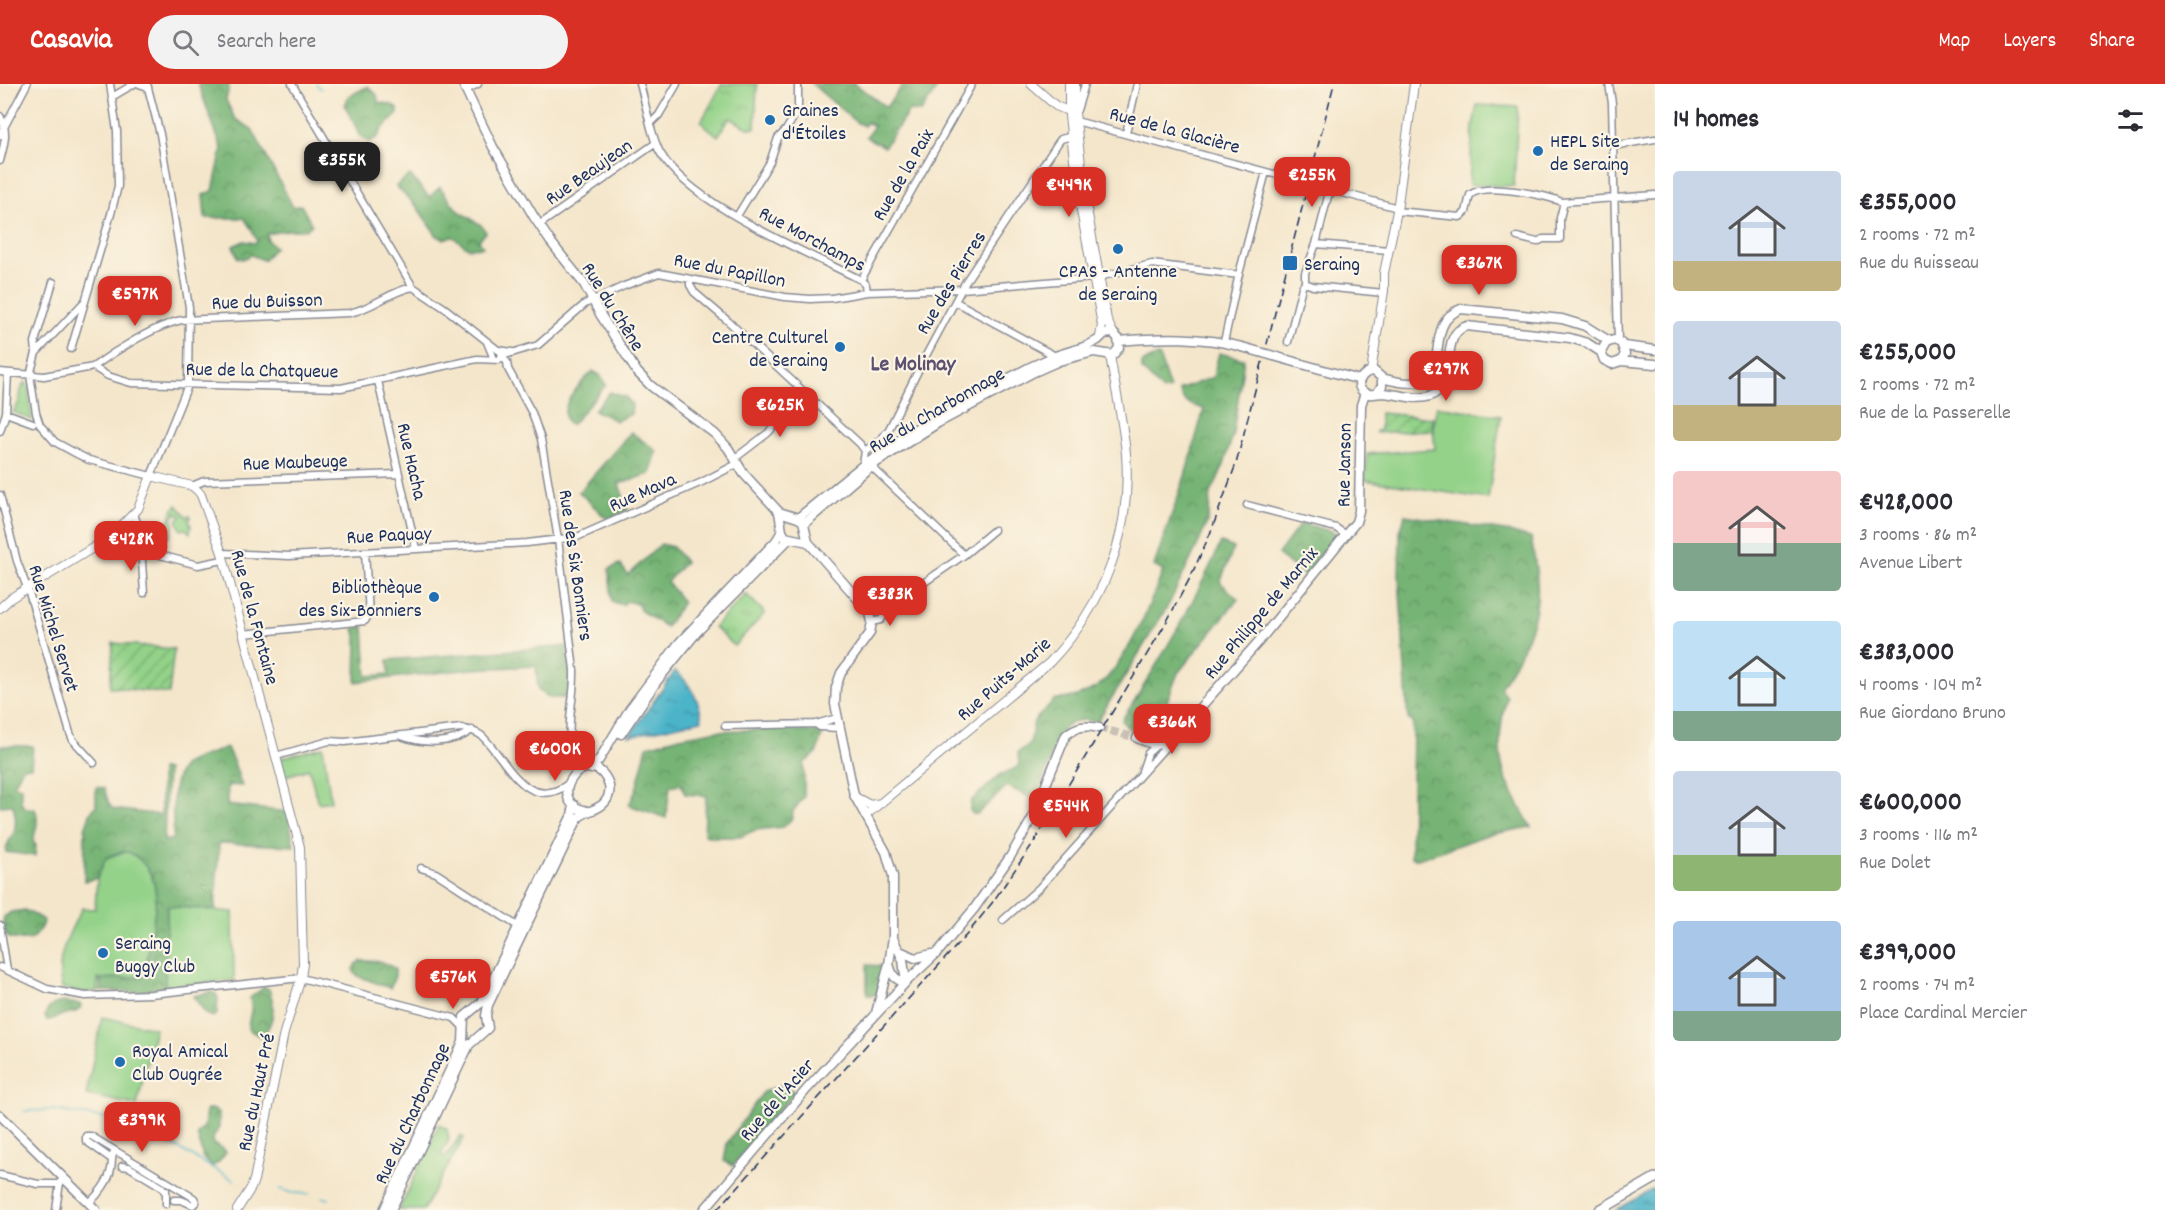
<!DOCTYPE html>
<html lang="en">
<head>
<meta charset="utf-8">
<style>
  body { margin:0; font-family:Dekko,sans-serif; background:#f2f2f3; color:#2b2b33; height:100vh; display:flex; flex-direction:column; font-size:22px; white-space:nowrap }
  * { box-sizing:border-box; margin:0 }
  p { font-size:20px; color:#7c7c81 }
  .icon { flex:none; width:33px; height:33px; fill:none; stroke:currentColor; stroke-width:2; stroke-linecap:round; stroke-linejoin:round }
  .map { position:relative; flex:1; overflow:hidden }
  .panel { display:flex; flex-direction:column; background:#fff; width:510px }
  .panel>* { flex:none }
  .price { position:absolute; translate:-50% -51px; padding:0 14px; border-radius:12px; background:#d93025; color:#fff; font-size:20px; line-height:39px; filter:drop-shadow(0 2px 3px #0008) }
  .price::after { content:''; position:absolute; left:50%; top:36px; width:18px; height:14px; margin-left:-9px; background:inherit; clip-path:polygon(0 0,100% 0,50% 100%) }
  .price.selected { background:#222; color:#fff }
  ul { padding:0; list-style:none }
  li { display:flex; align-items:center; gap:18px; height:150px; padding:0 18px }
  li span { display:grid; place-items:center; flex:none; width:168px; height:120px; border-radius:6px; color:#555 }
  li>.icon { margin-inline-start:auto }
  span .icon { width:72px; height:72px; fill:#fffc; stroke-width:1 }
  li b { font-size:26px }
  h2 { display:flex; justify-content:space-between; align-items:center; height:72px; padding:0 18px; font-size:26px }
  header { display:flex; align-items:center; gap:36px; box-sizing:border-box; height:84px; padding:0 30px; background:#d93025; color:#fff }
  header strong { font-size:28px }
  nav { display:flex; gap:33px; margin-inline-start:auto; font-size:21px }
  .search { width:420px; height:54px; background:#f2f2f3; display:flex; align-items:center; gap:15px; box-sizing:border-box; padding:0 21px; border-radius:33px; color:#7c7c81; font-size:22px }
  main { display:flex; flex:1; min-height:0 }
  .map>svg:first-child { display:block }
</style>
</head>
<body>
<header>
<strong>Casavia</strong>
<div class="search"><svg class="icon" aria-label="search" viewBox="0 0 24 24"><circle cx="10" cy="10" r="6"/><path d="M15 15l6 6"/></svg>Search here</div>
<nav><a>Map</a><a>Layers</a><a>Share</a></nav>
</header>
<main>
<div class="map">
<svg width="1655" height="1126" viewBox="0 0 1655 1126">
  <defs>
    <pattern id="forest-crowns" width="20" height="18" patternUnits="userSpaceOnUse" patternTransform="scale(1.5)"><rect width="20" height="18" fill="#76b474"/><path d="M2 6a3 3 0 1 1 6 0M12 15a3 3 0 1 1 6 0" fill="none" stroke="#609362"/></pattern>
    <pattern id="park-tufts" width="24" height="20" patternUnits="userSpaceOnUse" patternTransform="scale(1.5)"><rect width="24" height="20" fill="#93d288"/><path d="M3 7l-1-3M5 7V3M7 7l1-3M15 17l-1-3M17 17v-4M19 17l1-3" fill="none" stroke="#77ab72"/></pattern>
    <pattern id="garden-furrows" width="10" height="10" patternUnits="userSpaceOnUse" patternTransform="scale(1.5)"><rect width="10" height="10" fill="#93d288"/><path d="M-1 1l2-2M0 10L10 0M9 11l2-2" fill="none" stroke="#77ab72"/></pattern>
    <pattern id="water-ripples" width="26" height="14" patternUnits="userSpaceOnUse" patternTransform="scale(1.5)"><rect width="26" height="14" fill="#4bb4c9"/><path d="M2 4q2-2 4 0t4 0M15 11q2-2 4 0t4 0" fill="none" stroke="#3e93a6"/></pattern>
  </defs>
  <rect width="100%" height="100%" fill="#fcf5e5"/>
  <filter id="ink" filterUnits="userSpaceOnUse"><feTurbulence type="fractalNoise" baseFrequency=".0167" numOctaves="2"/><feDisplacementMap in="SourceGraphic" scale="12" xChannelSelector="R" yChannelSelector="G"/><feConvolveMatrix kernelMatrix="1 2 1 2 8 2 1 2 1" color-interpolation-filters="sRGB"/></filter>
  <filter id="wash" filterUnits="userSpaceOnUse"><feTurbulence type="fractalNoise" baseFrequency=".008" numOctaves="4" result="noise"/><feDisplacementMap in="SourceGraphic" scale="24" xChannelSelector="R" yChannelSelector="G"/><feGaussianBlur stdDeviation="1.35" result="paint"/><feColorMatrix in="noise" values="0 0 0 0 0 0 0 0 0 0 0 0 0 0 0 0 0 1.4 0 .05"/><feComposite in="paint" operator="in"/></filter>
  <g filter="url(#wash)">
    <rect width="100%" height="100%" fill="#f4e6cb"/>
    <path fill="#93d288" stroke="#578073" stroke-width="1.5" d="M1477,21L1518,23L1514,102L1469,101L1473,42Z
      M25,298L28,302L32,336L13,328C24,315 17,308 25,298Z
      M1436,322L1501,332L1488,415L1365,396L1367,370L1435,365L1433,344Z
      M177,421L187,433L190,432L191,434L189,436L191,442L190,449L186,445L181,446L177,436L181,433L176,428L175,432L172,433L174,440L170,453L164,451L166,439L169,437L172,427Z
      M323,663L331,717L318,719L309,685L285,692L280,674Z
      M126,767C134,769 138,774 144,780C164,801 154,831 150,856C148,868 147,882 143,893L98,895L97,908H79L62,904C54,875 69,849 82,824L95,825L97,794L106,774Z
      M167,822L233,828L234,896L165,903Z
      M102,933L155,944L137,1021L86,1011Z
      M439,1040L447,1045L449,1056L441,1071L446,1073L460,1052L464,1054L423,1126H399Z"/>
    <path fill="url(#forest-crowns)" stroke="#487269" stroke-width="1.5" d="M198,0H228L229,3L226,16L235,35L252,45L293,123L301,121L312,141L304,146H288L267,150L268,157L275,163L264,176L251,171L243,175L238,174L233,162L244,157L255,159L257,157L252,146L244,134H205L203,111L213,107L222,65Z
      M812,0H855L886,23L904,0H940L921,28L909,27L884,63L866,53L874,42L867,38L864,42L856,38Z
      M368,2L377,11L378,18L392,21L398,25V30L383,44L378,53L369,58L361,53L345,22L348,13Z
      M410,91L429,113L440,103L457,126L481,141L486,148L479,156L483,163L468,164L452,152L444,155L437,152L417,123L396,102Z
      M1219,269L1244,275L1233,350L1224,381L1211,409L1208,436L1199,458L1169,520L1097,638C1065,629 1058,651 1050,676C1046,690 1041,703 1035,716L1007,702L977,730H973L970,726L971,717L1000,691L1016,684L1019,680L1018,668L1030,660L1034,637L1055,615C1071,616 1095,607 1106,595C1132,566 1149,523 1163,487L1154,482L1185,392L1204,325C1191,320 1184,322 1179,306L1213,293Z
      M1159,272L1170,305L1163,307L1142,286V279L1153,273Z
      M593,287L600,291L606,301L572,340H568C556,322 581,299 593,287Z
      M610,308L626,313L632,321L631,330L616,337L594,326Z
      M631,348L657,367L650,390L619,400L628,426L607,435L579,408Z
      M1405,431L1505,447L1531,454C1535,476 1540,502 1536,524C1531,553 1515,580 1500,604L1507,613C1500,639 1496,672 1507,697C1514,713 1523,728 1531,743L1487,751L1418,775L1411,773L1413,638L1408,635L1399,492L1400,448Z
      M1301,439L1334,448L1336,453L1305,492L1278,470Z
      M1221,459L1234,464L1220,498L1238,515L1178,589L1159,638L1162,647L1160,655C1144,655 1129,650 1122,636C1159,579 1193,521 1221,459Z
      M661,460L673,463L685,478L667,498L683,518L666,543L641,527L637,520L626,517L623,521L612,518L609,485L620,480L628,491Z
      M364,542L367,592L389,590L388,576L567,562L571,601L567,614H550L538,606L536,582L472,585L356,598L357,556L354,544Z
      M780,645L823,649L816,670L804,679V713L793,727L792,735L783,743L755,746L740,753H713L704,751L706,712L685,710L681,700L670,702L666,734L629,721L636,706L647,662L680,653L713,647Z
      M0,662H33L31,683H23L14,701L21,703V718L25,724L35,725C40,736 35,747 33,758L36,761L35,772L6,768C6,759 11,755 14,748C17,739 15,730 13,721L0,722Z
      M227,664L234,679L242,702L228,701L227,721L288,728L294,762L219,759L215,826L167,822L165,903L139,908L100,907V895L143,893C147,882 148,868 150,857C154,828 164,801 142,778C128,764 123,766 106,774L97,794L84,797L85,745L90,730L96,721V703L104,704L109,720L113,725L161,731V685L167,686L164,757L173,755C174,735 168,691 187,679C199,672 214,669 227,664Z
      M25,826L44,836C36,857 32,859 9,854C4,847 2,842 4,833L11,828Z
      M361,877C374,877 385,876 395,885V892L390,904L357,892L353,886L355,881Z
      M867,881L884,882L883,894L876,911H867Z
      M264,903L269,905C275,921 275,941 261,953L248,945C248,932 254,929 250,914Z
      M211,908L216,910L218,914L217,930L213,933L206,930L193,912Z
      M62,918L80,920L81,923C75,931 71,928 62,931C56,933 55,936 47,936L45,933C47,923 53,920 62,918Z
      M781,1001L796,1008L769,1037L733,1082L724,1077L727,1059L763,1008Z
      M212,1025L219,1029V1043L212,1056L213,1060L223,1065L226,1069L218,1079L212,1082L203,1074L197,1050L204,1043L206,1026Z"/>
    <path fill="url(#park-tufts)" stroke="#578073" stroke-width="1.5" d="M722,0H757L755,44H748L730,34L718,52L701,38Z
      M746,510L765,529L734,562L714,543Z"/>
    <path fill="url(#garden-furrows)" stroke="#578073" stroke-width="1.5" d="M1380,329L1433,334L1432,346L1376,349V347L1380,346Z
      M113,559L174,565L169,610L110,603Z"/>
    <path fill="url(#water-ripples)" stroke="#337294" stroke-width="1.5" d="M675,587C690,598 700,618 702,636L629,652Z
      M1655,1104V1126H1616Z"/>
    <g fill="none" stroke-linecap="round" stroke-linejoin="round">
      <path stroke="#4bb4c9" stroke-width="1.5" d="M316,0L321,5
        M24,1027L53,1026L116,1036L176,1063L234,1096
        M280,1105L293,1109L309,1110
        M322,1113L329,1115"/>
    </g>
  </g>
  <g filter="url(#ink)">
    <g fill="none" stroke-linecap="round" stroke-linejoin="round">
      <path stroke="#c9c1b5" stroke-width="8" stroke-dasharray="8 4" stroke-linecap="butt" d="M1099,644L1137,654"/>
      <defs>
        <path id="minor" d="M139,0L148,3
          M292,0L413,203L446,225L498,266L512,268
          M640,0C646,20 651,54 661,70C691,121 807,168 861,196L866,201L867,208
          M1609,0L1612,19L1618,257
          M466,6L478,0
          M112,13L134,0
          M1077,26L1085,0
          M0,32C9,48 4,60 0,77
          M1076,37L1300,97
          M651,39L659,31L677,0
          M1126,49L1137,0
          M0,51L27,0
          M1613,62L1655,55
          M1322,96L1321,101L1324,104L1398,124
          M1397,127L1460,133L1466,128L1470,111C1484,98 1546,111 1562,118L1655,111
          M737,132L770,78L778,54L786,46L798,26V0
          M539,141L656,59
          M1517,153L1537,158L1543,155H1560V134L1564,118
          M1316,160L1328,112L1333,107
          M1099,193L1152,180L1239,191
          M690,196V201L694,208L728,237L860,360L865,367L863,381
          M861,196L972,0
          M1305,199L1313,202L1384,209
          M84,218L36,269L30,291L36,329L40,341L55,358L77,370L89,376L151,392L188,301L189,223L160,50L147,0
          M956,218L1055,272
          M487,258L494,275
          M1224,258L1238,194L1266,88
          M1288,258L1302,203L1305,199V189L1316,160L1389,166
          M71,265L111,130L118,102L117,47L110,0
          M36,269L35,258L53,198
          M502,272L538,261L585,220L624,202L659,189L785,213L810,215L832,214L867,208L962,205L1093,194
          M502,273L507,278L508,285L532,329L541,355L558,455L574,586C575,626 560,646 580,686
          M93,283C115,267 156,241 182,236L349,229C372,225 390,207 413,203
          M0,288L44,292L93,283L108,292L131,299L341,304L477,275L499,276L502,272L500,266
          M378,297L416,465
          M6,329L33,339
          M0,347L6,329L8,289
          M865,367L882,354L889,345L923,277L966,197L1058,59L1061,55L1072,52
          M734,375L768,349L805,309
          M871,382L964,471
          M192,402L204,397L399,390
          M0,411L17,477L30,512L70,649L73,656L94,679
          M1247,421L1336,444L1346,451
          M134,430L140,447L144,509
          M141,466L198,481L223,476
          M222,469L289,472L527,459L577,453L702,398L737,380
          M866,524L873,521L890,522
          M872,538L881,536L890,522L964,471L994,446
          M243,550L365,537L369,530L365,468
          M816,640L820,643L839,644
          M725,642L816,640L837,634
          M401,652C423,660 453,661 472,646
          M276,672L329,657L345,658L461,644C469,646 476,647 482,652C507,676 527,730 568,700
          M1142,687L1148,669L1157,661
          M421,784L436,789L519,843
          M1003,836L1039,804L1170,658
          M0,841L7,886
          M0,883L47,905L85,912L151,910L301,894L454,934L463,943
          M110,1074L86,1057V1052H91L194,1114L196,1118L193,1121L181,1116H174
          M122,1082L129,1083L162,1103L165,1108
          M0,1091L38,1100H60
          M89,1119C98,1111 109,1097 111,1085C113,1077 110,1074 115,1067
          M166,1120V1106
          M56,1126L60,1098"/>
        <path id="tertiary" d="M1031,0L1056,22L1068,27
          M1069,0V32L1078,110L1102,241L1100,253
          M1075,0V29L1085,114L1107,236L1113,249
          M1371,287L1384,207V189L1397,127L1414,0
          M0,524L11,514L109,454L138,425L151,392L192,402L198,407L201,411L222,469L300,763L303,880L301,894L284,949L254,1096L251,1104L237,1126
          M857,714L870,721L881,719
          M865,732L1050,578C1104,521 1132,449 1126,370C1123,337 1115,304 1110,271"/>
        <path id="secondary" d="M463,0L493,63L534,133L550,157L584,200L600,230L637,288L651,302L715,350L728,364L744,390L779,428L798,434L803,437L808,458L870,529L872,538L870,549L841,589L836,603L835,620L854,711L886,768L893,792V853L889,880L876,929
          M1120,257C1161,253 1202,252 1242,263
          M1624,262L1655,266
          M1621,277L1625,270L1621,259L1614,256L1606,259L1601,268L1604,276L1612,280L1621,277L1655,280
          M1302,280L1360,296
          M1382,294C1468,319 1414,242 1461,225L1562,235L1585,242L1609,257
          M1377,309L1382,302V294L1374,287C1363,287 1352,301 1365,309C1371,312 1377,309 1383,309C1398,310 1417,317 1430,312C1460,301 1437,250 1467,242L1570,254L1587,259L1601,268
          M779,428L782,447L785,453L808,458
          M798,434L863,381L920,342L1028,284L1055,272L1087,262L1098,256L1104,250L1113,249L1118,254L1119,264L1113,271L1094,268L1059,277L1034,288L938,339L871,382L804,440
          M621,650L657,597L697,548L789,455
          M1137,654C1154,661 1160,665 1175,652L1260,556L1356,438L1359,427L1361,321L1365,309
          M591,685L599,676L629,626L679,559L776,457L782,447
          M893,854L903,876L906,898
          M900,867L915,874L932,870
          M889,880C892,891 894,896 906,898
          M0,1031L96,1126
          M384,1126L463,958L464,933L482,918L572,731L574,721
          M391,1126L469,961L488,944L486,932L488,921L578,734C586,726 598,727 605,718C610,712 611,703 607,696C587,658 541,718 587,727
          M704,1126L807,1005L906,898L938,868L974,825L1010,773L1032,735L1066,651C1077,642 1085,641 1099,644"/>
        <path id="primary" d="M1600,1126L1655,1094"/>
      </defs>
      <use href="#minor" stroke="#888a94" stroke-width="9"/>
      <use href="#tertiary" stroke="#888a94" stroke-width="10"/>
      <use href="#secondary" stroke="#888a94" stroke-width="11"/>
      <use href="#primary" stroke="#888a94" stroke-width="12"/>
      <use href="#minor" stroke="#fff" stroke-width="6"/>
      <use href="#tertiary" stroke="#fff" stroke-width="8"/>
      <use href="#secondary" stroke="#fff" stroke-width="8"/>
      <use href="#primary" stroke="#fff" stroke-width="9"/>
      <path stroke="#1b2f5e" stroke-width="1.5" stroke-dasharray="9 4.5" stroke-linecap="butt" d="M717,1126L968,849L992,819L1034,758L1167,537L1190,494L1210,450L1236,380L1334,0"/>
      <defs>
        <path id="secondary-bridge" d="M1242,263L1302,280"/>
      </defs>
      <use href="#secondary-bridge" stroke="#888a94" stroke-width="11" stroke-linecap="butt"/>
      <use href="#secondary-bridge" stroke="#fff" stroke-width="8"/>
    </g>
  </g>
  <g fill="#1f6fb2" stroke="#fcf5e5" stroke-width="2">
    <circle cx="770" cy="36" r="6"/>
    <circle cx="1538" cy="67" r="6"/>
    <circle cx="1118" cy="165" r="6"/>
    <rect x="1282" y="171" width="16" height="16" rx="3"/>
    <circle cx="840" cy="263" r="6"/>
    <circle cx="434" cy="513" r="6"/>
    <circle cx="103" cy="869" r="6"/>
    <circle cx="120" cy="978" r="6"/>
  </g>
  <g text-anchor="middle" stroke-width="4.5" stroke-linejoin="round" paint-order="stroke">
    <g font-size="20" fill="#1b2f5e" stroke="#fcf5e5" text-anchor="start">
      <text x="782" y="32">Graines<tspan x="782" dy="23">d'Étoiles</tspan></text>
      <text x="1550" y="63">HEPL Site<tspan x="1550" dy="23">de Seraing</tspan></text>
      <text x="1304" y="186">Seraing</text>
      <text x="1118" y="193" text-anchor="middle">CPAS - Antenne<tspan x="1118" dy="23">de Seraing</tspan></text>
      <text x="828" y="259" text-anchor="end">Centre Culturel<tspan x="828" dy="23">de Seraing</tspan></text>
      <text x="422" y="509" text-anchor="end">Bibliothèque<tspan x="422" dy="23">des Six-Bonniers</tspan></text>
      <text x="115" y="865">Seraing<tspan x="115" dy="23">Buggy Club</tspan></text>
      <text x="132" y="973">Royal Amical<tspan x="132" dy="23">Club Ougrée</tspan></text>
    </g>
    <g font-size="20" fill="#1b2f5e" stroke="#fcf5e5">
      <text transform="translate(1175 45) rotate(15)" y="7">Rue de la Glacière</text>
      <text transform="translate(588 87) rotate(-35)" y="7">Rue Beaujean</text>
      <text transform="translate(902 90) rotate(-60)" y="7">Rue de la Paix</text>
      <text transform="translate(813 154) rotate(28)" y="7">Rue Morchamps</text>
      <text transform="translate(730 185) rotate(11)" y="7">Rue du Papillon</text>
      <text transform="translate(950 198) rotate(-59)" y="7">Rue des Pierres</text>
      <text transform="translate(267 216) rotate(-2)" y="7">Rue du Buisson</text>
      <text transform="translate(614 222) rotate(58)" y="7">Rue du Chêne</text>
      <text transform="translate(262 285) rotate(1)" y="7">Rue de la Chatqueue</text>
      <text transform="translate(936 325) rotate(-30)" y="7">Rue du Charbonnage</text>
      <text transform="translate(295 377) rotate(-2)" y="7">Rue Maubeuge</text>
      <text transform="translate(413 377) rotate(77)" y="7">Rue Hacha</text>
      <text transform="translate(1343 381) rotate(-89)" y="7">Rue Janson</text>
      <text transform="translate(642 407) rotate(-24)" y="7">Rue Mava</text>
      <text transform="translate(389 450) rotate(-3)" y="7">Rue Paquay</text>
      <text transform="translate(577 481) rotate(82)" y="7">Rue des Six Bonniers</text>
      <text transform="translate(1260 528) rotate(-50)" y="7">Rue Philippe de Marnix</text>
      <text transform="translate(256 533) rotate(75)" y="7">Rue de la Fontaine</text>
      <text transform="translate(55 544) rotate(73)" y="7">Rue Michel Servet</text>
      <text transform="translate(1003 594) rotate(-41)" y="7">Rue Puits-Marie</text>
      <text transform="translate(255 1008) rotate(-78)" y="7">Rue du Haut Pré</text>
      <text transform="translate(776 1015) rotate(-49)" y="7">Rue de l'Acier</text>
      <text transform="translate(411 1029) rotate(-65)" y="7">Rue du Charbonnage</text>
    </g>
    <g font-size="22" font-weight="bold" fill="#5b5270" stroke="#fcf5e5">
      <text x="913" y="286">Le Molinay</text>
    </g>
  </g>
</svg>
<b class="price selected" style="left:342px;top:109px">€355K</b>
<b class="price" style="left:1312px;top:124px">€255K</b>
<b class="price" style="left:1069px;top:134px">€449K</b>
<b class="price" style="left:1479px;top:212px">€367K</b>
<b class="price" style="left:135px;top:243px">€597K</b>
<b class="price" style="left:1446px;top:318px">€297K</b>
<b class="price" style="left:780px;top:354px">€625K</b>
<b class="price" style="left:131px;top:488px">€428K</b>
<b class="price" style="left:890px;top:543px">€383K</b>
<b class="price" style="left:1172px;top:671px">€366K</b>
<b class="price" style="left:555px;top:698px">€600K</b>
<b class="price" style="left:1066px;top:755px">€544K</b>
<b class="price" style="left:453px;top:926px">€576K</b>
<b class="price" style="left:142px;top:1069px">€399K</b>
</div>
<section class="panel">
<h2>14 homes<svg class="icon" aria-label="filters" viewBox="0 0 24 24"><path d="M4 7h16M4 17h16"/><circle cx="9" cy="7" r="2"/><circle cx="15" cy="17" r="2"/></svg></h2>
<ul>
<li><span style="background:linear-gradient(#c9d6e8 75%,#c2b280 0)"><svg class="icon" aria-label="home" viewBox="0 0 24 24"><path d="M3 11l9-7 9 7M6 9v11h12V9"/></svg></span><div><b>€355,000</b><p>2 rooms · 72 m²</p><p>Rue du Ruisseau</p></div></li>
<li><span style="background:linear-gradient(#c9d6e8 70%,#c2b280 0)"><svg class="icon" aria-label="home" viewBox="0 0 24 24"><path d="M3 11l9-7 9 7M6 9v11h12V9"/></svg></span><div><b>€255,000</b><p>2 rooms · 72 m²</p><p>Rue de la Passerelle</p></div></li>
<li><span style="background:linear-gradient(#f6c9c9 60%,#7fa58c 0)"><svg class="icon" aria-label="home" viewBox="0 0 24 24"><path d="M3 11l9-7 9 7M6 9v11h12V9"/></svg></span><div><b>€428,000</b><p>3 rooms · 86 m²</p><p>Avenue Libert</p></div></li>
<li><span style="background:linear-gradient(#bfe0f5 75%,#7fa58c 0)"><svg class="icon" aria-label="home" viewBox="0 0 24 24"><path d="M3 11l9-7 9 7M6 9v11h12V9"/></svg></span><div><b>€383,000</b><p>4 rooms · 104 m²</p><p>Rue Giordano Bruno</p></div></li>
<li><span style="background:linear-gradient(#c9d6e8 70%,#8fb573 0)"><svg class="icon" aria-label="home" viewBox="0 0 24 24"><path d="M3 11l9-7 9 7M6 9v11h12V9"/></svg></span><div><b>€600,000</b><p>3 rooms · 116 m²</p><p>Rue Dolet</p></div></li>
<li><span style="background:linear-gradient(#a9c7e8 75%,#7fa58c 0)"><svg class="icon" aria-label="home" viewBox="0 0 24 24"><path d="M3 11l9-7 9 7M6 9v11h12V9"/></svg></span><div><b>€399,000</b><p>2 rooms · 74 m²</p><p>Place Cardinal Mercier</p></div></li>
</ul>
</section>
</main>
</body>
</html>
